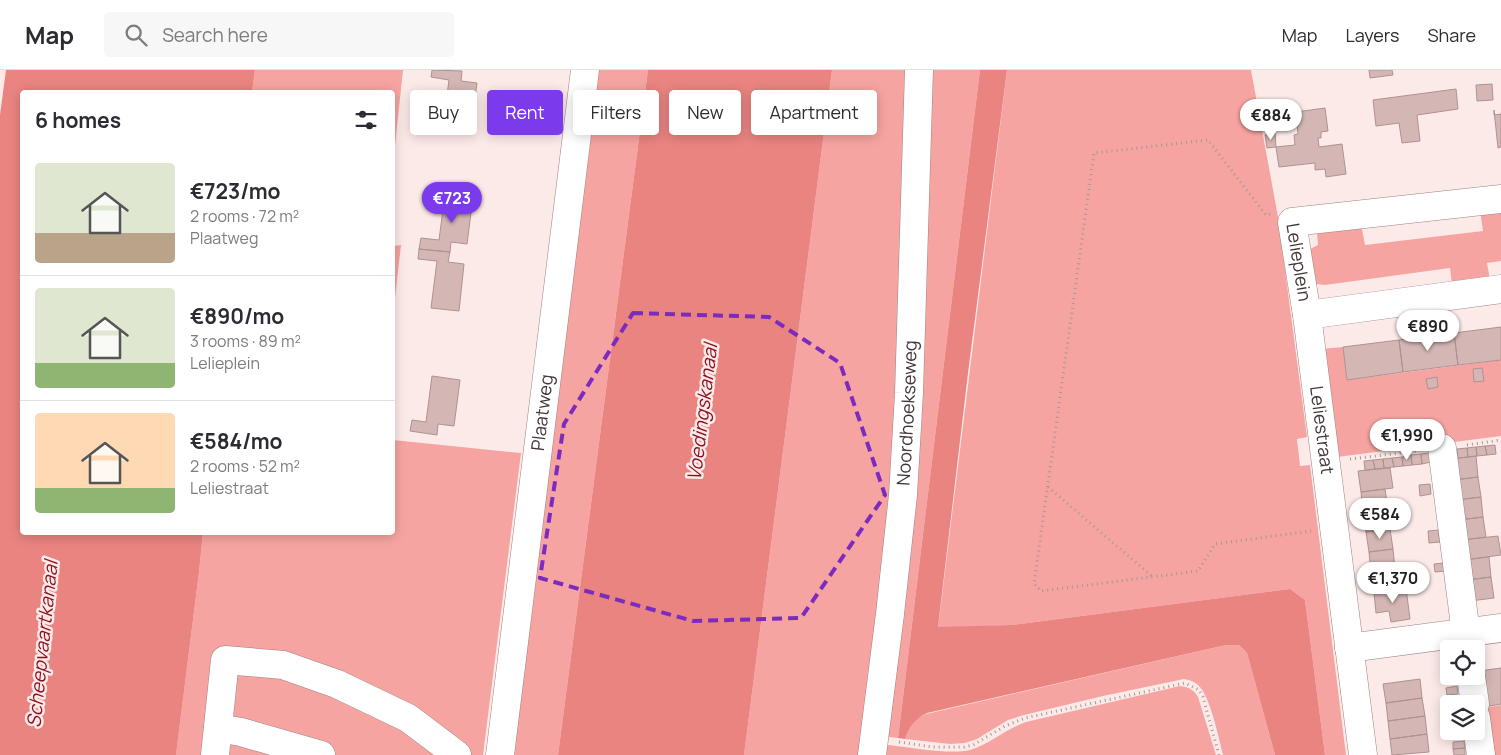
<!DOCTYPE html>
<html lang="en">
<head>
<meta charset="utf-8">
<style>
  body { margin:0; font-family:Manrope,sans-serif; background:#f7f7f7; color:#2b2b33; height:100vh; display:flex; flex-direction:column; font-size:19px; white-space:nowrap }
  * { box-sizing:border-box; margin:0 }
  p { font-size:16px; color:#7c7c81 }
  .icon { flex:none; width:28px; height:28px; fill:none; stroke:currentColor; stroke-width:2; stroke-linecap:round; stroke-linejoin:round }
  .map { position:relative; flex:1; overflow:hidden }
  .side { position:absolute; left:20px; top:20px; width:375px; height:445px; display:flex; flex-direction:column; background:#fff; border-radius:5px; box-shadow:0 2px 12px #0003 }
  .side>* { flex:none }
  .top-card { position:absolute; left:410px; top:20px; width:475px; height:45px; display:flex; gap:10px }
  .tools { position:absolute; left:1440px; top:570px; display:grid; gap:10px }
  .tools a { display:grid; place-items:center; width:45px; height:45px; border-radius:5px; background:#fff; box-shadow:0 2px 12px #0003; font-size:25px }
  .price { position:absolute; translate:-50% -42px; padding:0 11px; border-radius:18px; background:#fff; color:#222; font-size:16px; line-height:32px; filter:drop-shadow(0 1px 2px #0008) }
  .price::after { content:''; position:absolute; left:50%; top:30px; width:15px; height:11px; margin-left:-8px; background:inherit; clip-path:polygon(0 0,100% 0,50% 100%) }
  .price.active { background:#7c3aed; color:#fff }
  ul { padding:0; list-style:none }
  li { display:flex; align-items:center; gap:15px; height:125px; padding:0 15px }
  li+li { border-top:1px solid #e1e1e2 }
  li span { display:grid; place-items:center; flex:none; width:140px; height:100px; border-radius:5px; color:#555 }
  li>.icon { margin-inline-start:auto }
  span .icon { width:60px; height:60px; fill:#fffc; stroke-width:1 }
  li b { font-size:21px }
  h2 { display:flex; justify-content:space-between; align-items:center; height:60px; padding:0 15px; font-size:21px }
  .pill { padding:0 18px; border-radius:5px; background:#fff; box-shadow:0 2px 12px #0003; font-size:18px; line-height:45px }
  .pill.active { background:#7c3aed; color:#fff }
  header { display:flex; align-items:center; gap:30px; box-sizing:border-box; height:70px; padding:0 25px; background:#fff; border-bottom:1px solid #e1e1e2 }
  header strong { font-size:24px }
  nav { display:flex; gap:28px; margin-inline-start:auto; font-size:18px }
  .search { width:350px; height:45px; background:#f7f7f7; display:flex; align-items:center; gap:12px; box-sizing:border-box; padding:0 18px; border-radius:5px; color:#7c7c81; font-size:19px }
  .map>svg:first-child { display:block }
</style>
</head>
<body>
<header>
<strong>Map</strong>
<div class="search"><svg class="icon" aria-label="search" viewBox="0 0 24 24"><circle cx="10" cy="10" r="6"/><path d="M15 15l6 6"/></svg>Search here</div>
<nav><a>Map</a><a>Layers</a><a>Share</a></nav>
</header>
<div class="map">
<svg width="1501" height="685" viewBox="0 0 1501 685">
  <rect width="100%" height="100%" fill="#fceae8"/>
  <path fill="#f6a4a1" d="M255,0H403L393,95L392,22H252Z
    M595,0H648L558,685H508Z
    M832,0H913L903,281L865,685H744Z
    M925,0H980L898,668L889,667L882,662Z
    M1007,0H1251L1278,147L1307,367L1297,369L1300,396L1310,395L1346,685H1325L1305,530L1290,519L1012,555L938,558Z
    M1501,137V191L1487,193L1490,210L1452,214L1450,198L1325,215L1316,214L1310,179L1318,175L1317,162L1361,154L1365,175L1483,161L1480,140Z
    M401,175L393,246V176Z
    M1343,277L1347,310L1501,290V366L1337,387L1321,279Z
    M393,370L521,383L483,685H176L199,502L203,463L392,462Z
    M1226,575H1239L1247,583L1275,685H1223C1219,669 1210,625 1198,615C1194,611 1189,610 1184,609L1103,626L1024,645L1008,650L977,669L965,673L950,674L905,669C910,656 914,650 926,644Z
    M1180,616C1189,617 1194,620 1198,627L1216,685H879L880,678L888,675C910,677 949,685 970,680C990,674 1006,659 1026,652Z
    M1501,635V685H1484L1478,639Z"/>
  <path fill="#e98481" d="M6,0H255L252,22H22V462L203,463L199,502L176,685H0V45Z
    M648,0H832L744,685H558Z
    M980,0H1007L968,303L938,557L1012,555L1290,519L1305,530L1325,685H1275L1247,583L1239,575H1226L927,643C914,650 910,656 905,669L898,668Z"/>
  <path fill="#d4b7b5" stroke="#ae9291" d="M432,0L462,1L461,11L477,13L471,59L443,56L449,10L431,7Z
    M1369,0H1392L1393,5L1370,8Z
    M1492,14L1493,30L1477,31L1476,15Z
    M1456,19L1458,39L1417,45L1420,71L1402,73L1399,53L1376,56L1373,30Z
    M1295,35L1296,42L1325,38L1328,61L1321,62V68H1318L1319,77L1342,74L1346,104L1326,107L1325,99L1315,100V93L1279,97L1276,77L1295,75L1294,65L1298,64Z
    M1494,40V45L1501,44V77L1498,78Z
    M1275,63L1276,77L1267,78L1265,65Z
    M445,124L473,127L467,174L451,172L450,182L419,179L421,168L439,170Z
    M419,179L450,182L448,192L464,194L459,241L431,238L437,191L418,189Z
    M1501,257V290L1458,295L1454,263Z
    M1454,263L1458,295L1403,302L1399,270Z
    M1399,270L1403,302L1347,310L1343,277Z
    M1482,298L1484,311L1474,312L1473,299Z
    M432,306L460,310L454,356L438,354L437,365L410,361L412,350L426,352Z
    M1437,307L1438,317L1428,319L1426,309Z
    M1495,375L1496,384L1487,385L1485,376Z
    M1485,376L1487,385L1477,386L1476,377Z
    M1476,377L1477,386L1468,387L1467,378Z
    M1467,378L1468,387L1458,388L1457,379Z
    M1430,383L1431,392L1422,394L1421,384Z
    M1421,384L1422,394L1412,395L1411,385Z
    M1411,385L1412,395L1403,396L1402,387Z
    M1476,386L1478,407L1454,410L1452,389Z
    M1402,387L1403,396L1394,397L1392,388Z
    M1392,388L1394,397L1384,398L1383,389Z
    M1383,389L1384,398L1375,399L1373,390Z
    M1373,390L1375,399L1365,400L1364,391Z
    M1390,398L1393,418L1361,422L1358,401Z
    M1478,407L1481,427L1457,430L1454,410Z
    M1430,414L1431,424L1420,426L1419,415Z
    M1385,419L1388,439L1363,442L1361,422Z
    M1481,427L1483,447L1459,450L1457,430Z
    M1396,438L1398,458L1366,462L1363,442Z
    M1483,447L1486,467L1462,470L1459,450Z
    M1390,459L1393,479L1369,482L1366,462Z
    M1438,460L1440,472L1429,473L1428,461Z
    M1498,466L1501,485L1464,490L1462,470Z
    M1393,479L1395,499L1371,502L1369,482Z
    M1489,487L1491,507L1467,510L1464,490Z
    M1444,493L1445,501L1435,502L1434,494Z
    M1404,498L1406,518L1374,522L1371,502Z
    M1491,507L1494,528L1470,531L1467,510Z
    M1406,518L1410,549L1391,552L1389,541L1376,543L1374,522Z
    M1501,598V634L1484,637L1479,601Z
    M1420,609L1422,628L1386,633L1383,614Z
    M1457,616L1458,624L1447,625L1446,618Z
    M1422,628L1425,646L1388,651L1386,633Z
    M1425,646L1427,664L1390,669L1388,651Z
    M1427,664L1429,682L1392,685L1390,669Z
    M1464,671L1465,678L1453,679V672Z
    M1465,678V685H1454L1453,679Z"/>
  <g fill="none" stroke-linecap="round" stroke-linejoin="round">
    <defs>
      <g id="minor">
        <path id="s1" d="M1501,129L1292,152L1307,245L1501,219"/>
        <path id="s2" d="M1307,245L1363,685"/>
        <path d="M1442,378L1468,579"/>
        <path d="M1349,578L1501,558"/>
        <path d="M1471,606L1475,634"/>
        <path d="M1476,648L1481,685"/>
        <path d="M218,658L241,662L321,685"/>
        <path d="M215,685L225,590L283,595L337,614L408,648L457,685"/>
        <path id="s3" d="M500,685L585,0"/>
        <path id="s4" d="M872,685L890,544L903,425L909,323L919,0"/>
      </g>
    </defs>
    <use href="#minor" stroke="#9e8281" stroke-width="29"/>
    <path stroke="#a59795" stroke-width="3" stroke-dasharray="1 4" stroke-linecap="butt" d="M1270,144L1266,145L1208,70L1094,83L1034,514L1041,521L1198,501L1215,474L1311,461
      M1467,375L1501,370
      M1350,389L1419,381
      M1048,417L1153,507
      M899,672L933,677H964L973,675L1005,656L1025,648L1185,613L1199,620L1203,627L1219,685"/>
    <use href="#minor" stroke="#fff" stroke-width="28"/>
  </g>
  <path fill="none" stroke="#7b2cbf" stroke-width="4" stroke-dasharray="10 6" stroke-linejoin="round" d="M633,243L769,247L840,293L885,425L801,548L693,551L540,508L564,354Z"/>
  <g text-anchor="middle" stroke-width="5" stroke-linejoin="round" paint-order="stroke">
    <g font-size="18" fill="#413635" stroke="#fceae8">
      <text dy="6" stroke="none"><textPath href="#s1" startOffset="251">Lelieplein</textPath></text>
      <text dy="6" stroke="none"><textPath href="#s3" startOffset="345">Plaatweg</textPath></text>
      <text dy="6" stroke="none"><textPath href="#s4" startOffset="344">Noordhoekseweg</textPath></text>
      <text dy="6" stroke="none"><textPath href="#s2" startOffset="116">Leliestraat</textPath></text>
    </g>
    <g font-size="19" font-style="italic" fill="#8a0f1f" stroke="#fceae8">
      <text transform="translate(702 342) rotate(-83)" y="7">Voedingskanaal</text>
      <text transform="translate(42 574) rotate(-84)" y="7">Scheepvaartkanaal</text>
    </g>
  </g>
</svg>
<div class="tools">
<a><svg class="icon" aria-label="locate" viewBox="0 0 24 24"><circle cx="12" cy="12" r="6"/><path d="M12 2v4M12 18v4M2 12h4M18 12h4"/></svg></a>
<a><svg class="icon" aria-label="layers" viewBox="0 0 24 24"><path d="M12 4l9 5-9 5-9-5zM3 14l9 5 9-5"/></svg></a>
</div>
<b class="price" style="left:1271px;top:71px">€884</b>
<b class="price active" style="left:452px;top:154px">€723</b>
<b class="price" style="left:1428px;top:282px">€890</b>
<b class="price" style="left:1407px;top:391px">€1,990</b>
<b class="price" style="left:1380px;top:470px">€584</b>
<b class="price" style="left:1393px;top:534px">€1,370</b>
<div class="top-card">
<a class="pill">Buy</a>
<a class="pill active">Rent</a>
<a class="pill">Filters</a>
<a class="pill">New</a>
<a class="pill">Apartment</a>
</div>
<section class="side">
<h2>6 homes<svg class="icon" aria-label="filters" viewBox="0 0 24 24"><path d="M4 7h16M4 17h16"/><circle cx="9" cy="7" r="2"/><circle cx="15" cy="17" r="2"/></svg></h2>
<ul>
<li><span style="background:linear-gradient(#dfe7d0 70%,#b9a48a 0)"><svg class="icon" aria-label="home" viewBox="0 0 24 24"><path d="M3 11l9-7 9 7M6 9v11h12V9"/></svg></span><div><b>€723/mo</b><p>2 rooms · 72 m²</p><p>Plaatweg</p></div></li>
<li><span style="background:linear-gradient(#dfe7d0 75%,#8fb573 0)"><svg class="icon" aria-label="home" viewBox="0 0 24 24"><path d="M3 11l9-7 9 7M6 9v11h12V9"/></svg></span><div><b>€890/mo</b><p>3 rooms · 89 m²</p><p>Lelieplein</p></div></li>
<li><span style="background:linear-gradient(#ffd9b3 75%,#8fb573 0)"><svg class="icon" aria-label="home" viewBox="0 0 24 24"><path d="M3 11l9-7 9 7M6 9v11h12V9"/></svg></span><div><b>€584/mo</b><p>2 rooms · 52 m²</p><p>Leliestraat</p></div></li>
</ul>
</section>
</div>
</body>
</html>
